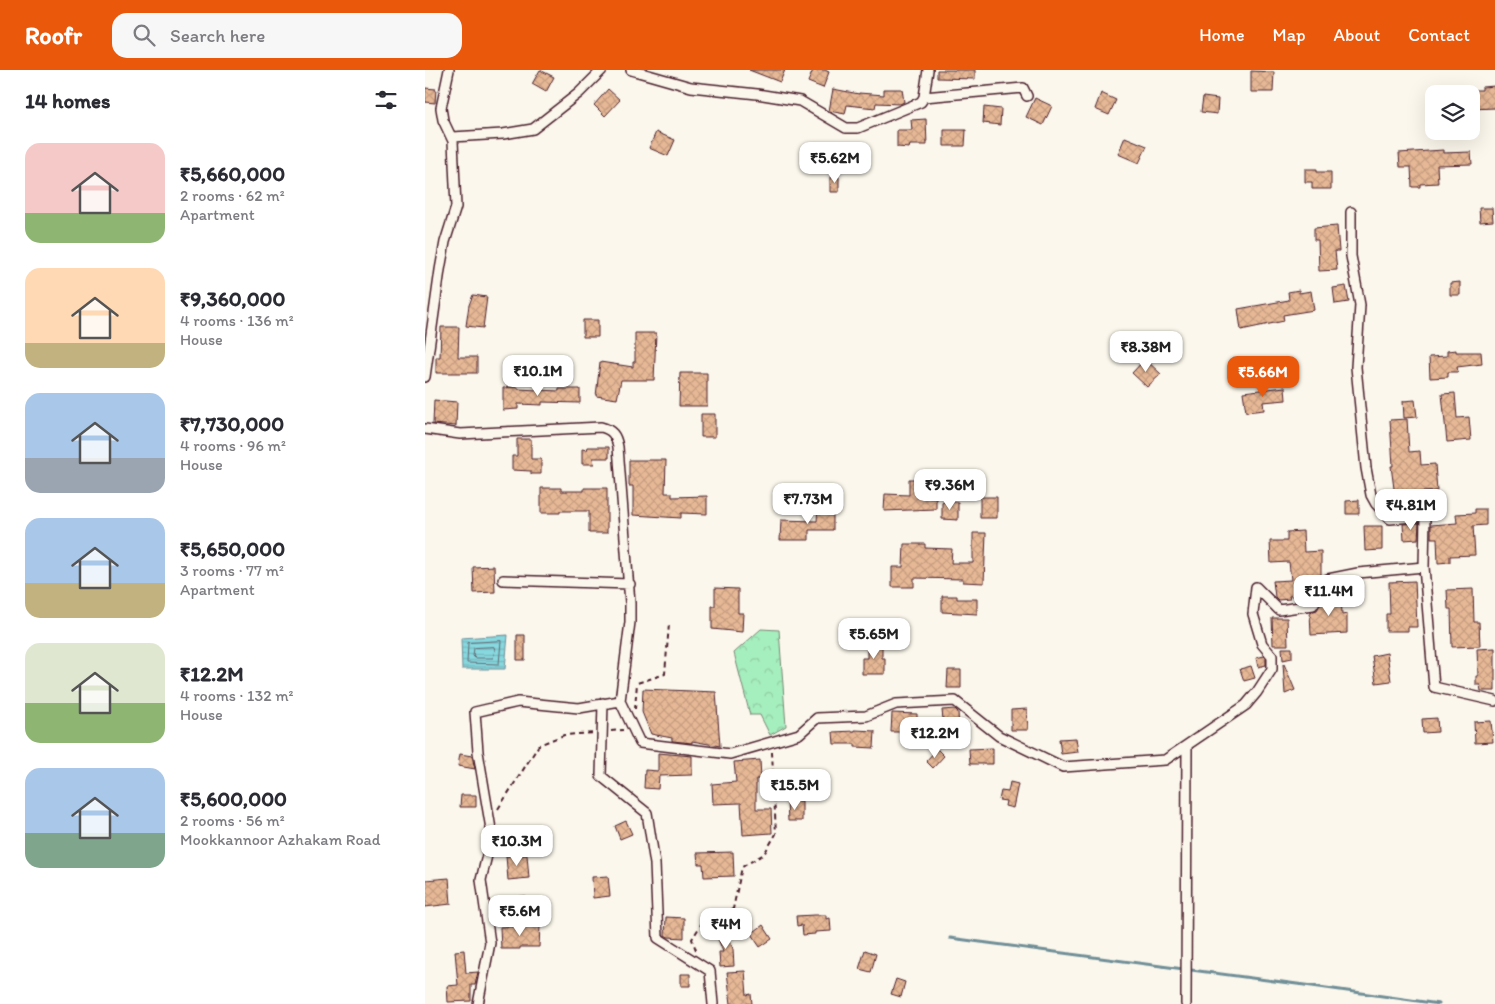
<!DOCTYPE html>
<html lang="en">
<head>
<meta charset="utf-8">
<style>
  body { margin:0; font-family:Itim,sans-serif; background:#f7f7f7; color:#2b2b33; height:100vh; display:flex; flex-direction:column; font-size:19px; white-space:nowrap }
  * { box-sizing:border-box; margin:0 }
  p { font-size:16px; color:#7c7c81 }
  .icon { flex:none; width:28px; height:28px; fill:none; stroke:currentColor; stroke-width:2; stroke-linecap:round; stroke-linejoin:round }
  .map { position:relative; flex:1; overflow:hidden }
  .drawer { display:flex; flex-direction:column; background:#fff; width:425px }
  .drawer>* { flex:none }
  .fabs { position:absolute; left:1000px; top:15px; display:grid; gap:10px }
  .fabs a { display:grid; place-items:center; width:55px; height:55px; border-radius:10px; background:#fff; box-shadow:0 5px 20px #0002; font-size:25px }
  .price { position:absolute; translate:-50% -42px; padding:0 11px; border-radius:10px; background:#fff; color:#222; font-size:16px; line-height:32px; filter:drop-shadow(0 1px 2px #0008) }
  .price::after { content:''; position:absolute; left:50%; top:30px; width:15px; height:11px; margin-left:-8px; background:inherit; clip-path:polygon(0 0,100% 0,50% 100%) }
  .price.selected { background:#ea580c; color:#fff }
  ul { padding:0; list-style:none }
  li { display:flex; align-items:center; gap:15px; height:125px; padding:0 25px }
  li span { display:grid; place-items:center; flex:none; width:140px; height:100px; border-radius:15px; color:#555 }
  li>.icon { margin-inline-start:auto }
  span .icon { width:60px; height:60px; fill:#fffc; stroke-width:1 }
  li b { font-size:21px }
  h2 { display:flex; justify-content:space-between; align-items:center; height:60px; padding:0 25px; font-size:21px }
  header { display:flex; align-items:center; gap:30px; box-sizing:border-box; height:70px; padding:0 25px; background:#ea580c; color:#fff }
  header strong { font-size:24px }
  nav { display:flex; gap:28px; margin-inline-start:auto; font-size:18px }
  .search { width:350px; height:45px; background:#f7f7f7; display:flex; align-items:center; gap:12px; box-sizing:border-box; padding:0 18px; border-radius:15px; color:#7c7c81; font-size:19px }
  main { display:flex; flex:1; min-height:0 }
  .map>svg:first-child { display:block }
</style>
</head>
<body>
<header>
<strong>Roofr</strong>
<div class="search"><svg class="icon" aria-label="search" viewBox="0 0 24 24"><circle cx="10" cy="10" r="6"/><path d="M15 15l6 6"/></svg>Search here</div>
<nav><a>Home</a><a>Map</a><a>About</a><a>Contact</a></nav>
</header>
<main>
<section class="drawer">
<h2>14 homes<svg class="icon" aria-label="filters" viewBox="0 0 24 24"><path d="M4 7h16M4 17h16"/><circle cx="9" cy="7" r="2"/><circle cx="15" cy="17" r="2"/></svg></h2>
<ul>
<li><span style="background:linear-gradient(#f6c9c9 70%,#8fb573 0)"><svg class="icon" aria-label="home" viewBox="0 0 24 24"><path d="M3 11l9-7 9 7M6 9v11h12V9"/></svg></span><div><b>₹5,660,000</b><p>2 rooms · 62 m²</p><p>Apartment</p></div></li>
<li><span style="background:linear-gradient(#ffd9b3 75%,#c2b280 0)"><svg class="icon" aria-label="home" viewBox="0 0 24 24"><path d="M3 11l9-7 9 7M6 9v11h12V9"/></svg></span><div><b>₹9,360,000</b><p>4 rooms · 136 m²</p><p>House</p></div></li>
<li><span style="background:linear-gradient(#a9c7e8 65%,#9aa5b1 0)"><svg class="icon" aria-label="home" viewBox="0 0 24 24"><path d="M3 11l9-7 9 7M6 9v11h12V9"/></svg></span><div><b>₹7,730,000</b><p>4 rooms · 96 m²</p><p>House</p></div></li>
<li><span style="background:linear-gradient(#a9c7e8 65%,#c2b280 0)"><svg class="icon" aria-label="home" viewBox="0 0 24 24"><path d="M3 11l9-7 9 7M6 9v11h12V9"/></svg></span><div><b>₹5,650,000</b><p>3 rooms · 77 m²</p><p>Apartment</p></div></li>
<li><span style="background:linear-gradient(#dfe7d0 60%,#8fb573 0)"><svg class="icon" aria-label="home" viewBox="0 0 24 24"><path d="M3 11l9-7 9 7M6 9v11h12V9"/></svg></span><div><b>₹12.2M</b><p>4 rooms · 132 m²</p><p>House</p></div></li>
<li><span style="background:linear-gradient(#a9c7e8 65%,#7fa58c 0)"><svg class="icon" aria-label="home" viewBox="0 0 24 24"><path d="M3 11l9-7 9 7M6 9v11h12V9"/></svg></span><div><b>₹5,600,000</b><p>2 rooms · 56 m²</p><p>Mookkannoor Azhakam Road</p></div></li>
</ul>
</section>
<div class="map">
<svg width="1070" height="934" viewBox="0 0 1070 934">
  <defs>
    <pattern id="forest-crowns" width="20" height="18" patternUnits="userSpaceOnUse" patternTransform="scale(1.25)"><rect width="20" height="18" fill="#a5eebd"/><path d="M2 6a3 3 0 1 1 6 0M12 15a3 3 0 1 1 6 0" fill="none" stroke="#90cca3"/></pattern>
    <pattern id="water-rules" width="6" height="5" patternUnits="userSpaceOnUse" patternTransform="scale(1.25)"><rect width="6" height="5" fill="#87d8df"/><path d="M0 2.5h6" fill="none" stroke="#76b9c0"/></pattern>
    <pattern id="building-cross-hatch" width="8" height="8" patternUnits="userSpaceOnUse" patternTransform="scale(1.25)"><rect width="8" height="8" fill="#e6b896"/><path d="M0 0l8 8M0 8l8-8" fill="none" stroke="#c79e81"/></pattern>
  </defs>
  <rect width="100%" height="100%" fill="#fbf7ec"/>
  <filter id="ink" filterUnits="userSpaceOnUse"><feTurbulence type="fractalNoise" baseFrequency=".02" numOctaves="2"/><feDisplacementMap in="SourceGraphic" scale="10" xChannelSelector="R" yChannelSelector="G"/><feConvolveMatrix kernelMatrix="1 2 1 2 8 2 1 2 1" color-interpolation-filters="sRGB"/></filter>
  <g filter="url(#ink)">
    <path fill="url(#forest-crowns)" stroke="#788674" d="M336,559L354,560L361,656L345,665L335,645H325L309,583Z"/>
    <path fill="url(#water-rules)" stroke="#6f8e97" d="M83,565L80,599H37L36,568Z"/>
    <g fill="none" stroke-linecap="round" stroke-linejoin="round">
      <path stroke="#626973" stroke-width="1" d="M76,571L74,594L42,593L43,573Z
        M69,577L70,580L68,588H50L48,586L49,578Z"/>
      <path stroke="#6f8e97" stroke-width="3" d="M525,868L887,916L1014,934"/>
    </g>
    <path fill="url(#building-cross-hatch)" stroke="#4a1f2b" d="M115,0L129,7L121,22L107,14Z
      M324,0H360L355,12Z
      M388,0H400L404,2L398,18L383,12Z
      M512,0H550V9L512,8Z
      M826,1L849,2L848,22H826Z
      M1070,16V38L1046,39V20H1057V17Z
      M0,18L11,19L10,33L0,32Z
      M183,19L195,30L180,46L169,35Z
      M408,19L434,24V23L459,25V19H477L479,32L475,34L451,33L450,38L422,35L420,44L404,41Z
      M676,23L691,30L684,45L670,39Z
      M778,27L793,29L792,44L776,42Z
      M610,28L627,36L618,55L601,47Z
      M559,37L576,39L575,55L558,53Z
      M501,49L502,75H485L484,78L472,77V60H487L486,50Z
      M519,60H541L540,76H519Z
      M231,62L250,70L243,86L224,78Z
      M700,67L722,76L714,93L693,84Z
      M1018,80V83L1046,82L1047,94L1012,95L1013,113L995,114V117H987L986,97H975L974,83Z
      M880,99H892V102H906V119H887V112H880Z
      M405,107H414V122H405Z
      M1054,138H1067L1068,151L1055,152Z
      M912,156L914,181H910L912,200L894,201L893,170H889V158Z
      M1035,212V225H1025V213Z
      M921,216L924,232L910,234L908,218Z
      M874,220V223L886,221L889,240L858,245L859,251L816,260L813,239L864,230L863,222Z
      M48,225L62,227L58,258L41,256L44,235Z
      M158,250H173V267H158Z
      M16,257H34L33,287H52V303H11V287H15Z
      M210,263H231L229,310H196L192,329L171,326L175,292L208,297V292H210Z
      M1031,280V282H1056L1057,294L1032,297L1033,302H1023V307L1005,308L1004,287L1022,286V281Z
      M720,289L736,304L722,317L707,303Z
      M255,303H282V336H254Z
      M93,317V319L134,321V319H155V333L117,332V335L93,334V339L78,340V318Z
      M860,317L861,330L838,332L839,340L821,342L818,322Z
      M1030,323L1032,348L1044,347L1046,370L1022,372L1017,324Z
      M9,330L32,332L31,356L8,354Z
      M990,330L992,347L979,348L978,331Z
      M276,344H290V367H276Z
      M982,349L984,382L995,381L996,395L1010,394L1012,421L984,423L985,441L968,442L967,426H970L966,396H968L965,350Z
      M92,369H106V389H116V404H106V401L87,400V386H92Z
      M163,377H184V388H168L169,394H157V379L162,380Z
      M204,390H241L240,423H247V427L282,426V444L256,443V448L208,445V416H204Z
      M484,409H502V427H511V439L459,441L460,424L484,425Z
      M116,418H136V421H159V418H182V463H164V441H135V443H116Z
      M555,427H572V448H555Z
      M934,430V444H921V431Z
      M517,432H533V450L517,449Z
      M393,435H408V460H384V470H355L356,450L392,451Z
      M1050,439H1061V455L1048,456L1050,485L1025,486V492L1013,493L1012,468H1006V455L1032,453L1031,444L1050,443Z
      M994,453L993,469L979,470L978,454Z
      M939,456H957V480L940,481Z
      M878,461L879,482L896,481V506H886L887,524L884,529V525L864,526L865,529L853,530L850,527L848,511L866,510L864,492L846,493L845,471H862V462Z
      M548,463H561L559,513L538,512V509L489,508V517H467V497H478L479,474H500V478L527,479L526,493H548Z
      M69,496L70,522L49,523L48,497Z
      M990,511L992,557H983V561H961V544H965L964,512Z
      M290,518L313,519V543H318L317,562L287,559V536H290Z
      M1048,519L1049,552H1054L1055,576L1027,577L1026,539H1023L1022,520Z
      M902,523H916L917,545L922,544V563L886,565L885,542L892,540Z
      M517,526H532V529H552V544L517,542Z
      M847,548H862L863,575H848Z
      M92,565H100V590H92Z
      M442,573H457V588H460V604H437V588H442Z
      M857,578H867V588L858,590Z
      M1070,578V621H1056L1055,615H1051V606H1053L1052,579Z
      M962,583L966,611L951,613L947,586Z
      M839,586L841,588V595L833,597L831,588Z
      M858,594H859L870,620L860,624Z
      M826,596L830,608L819,611L815,599Z
      M523,600H536V618H522Z
      M218,619L291,622L295,676L267,671V673L247,671V668L226,664L217,642Z
      M530,639L533,642L534,659L519,660L517,640Z
      M602,639L603,660H586V640Z
      M467,643L492,644V660L494,662H466Z
      M1012,648L1013,662L998,663L997,649Z
      M1066,651L1068,672L1050,673L1049,652Z
      M430,660L450,661L449,678L430,677V674H409L408,662L430,661Z
      M651,668L653,682L636,684L634,669Z
      M568,678V694H545L544,679Z
      M512,679L519,686L508,698L501,691Z
      M233,683L267,686V705L234,706L233,719L219,718L220,700L233,701Z
      M35,684L47,686L50,699L33,696Z
      M335,690L336,709H331V739H346L347,763L318,765L316,733L288,734L287,714L311,712L309,692Z
      M585,712L593,714L588,738L580,736L581,731L574,730L576,721L583,722Z
      M36,725H51V737H35Z
      M362,731H377V751H363Z
      M201,751L207,764L195,769L190,756Z
      M308,782L309,806L279,807L278,794H273L272,783Z
      M102,785L104,808L83,810L81,786Z
      M183,806L185,826L168,828L167,807Z
      M24,808L26,834L0,837V810Z
      M100,826L101,836L88,837V827Z
      M389,845H401V849L405,848L406,861L390,862V864L378,865L377,855L372,856L371,846Z
      M241,847L259,848V868L243,867L240,865Z
      M338,855L347,869L335,877L326,864Z
      M96,856H115L114,877H95V879H76L75,857Z
      M301,859L308,879L309,896L295,897L294,882H298L291,863Z
      M39,880L41,903L53,902L50,915H46V931L23,932L22,916L33,915L30,881Z
      M440,880L451,884L446,902L434,899Z
      M320,901L322,925L326,924L327,934H306L302,902Z
      M256,904H265V916H256Z
      M471,909L480,912L476,927L466,924Z"/>
    <g fill="none" stroke-linecap="round" stroke-linejoin="round">
      <defs>
        <path id="street" d="M206,0L266,17L332,24L375,31L421,58H433L496,32L499,27L503,0
          M499,27L598,18L602,26
          M27,67L78,64L108,59L154,23L177,0
          M926,142V186L935,235L931,297L941,398L946,425L951,434L965,449L1000,446L999,497L1009,617L1070,631
          M0,307L15,200L20,172L31,137L28,71L18,50L16,38L24,0
          M0,359L35,364L176,357C187,360 191,365 193,377L205,533V552L195,631L154,638L93,632L50,642L53,682L67,765L56,810L65,873L53,934
          M78,510L205,514
          M195,631L215,673L305,684L374,664L392,648L441,646L471,634L530,631L574,666L638,697L740,690L821,635L832,622L847,599V586L837,574L828,544L831,517L854,540L888,535L903,509L933,503L999,497
          M178,633L176,706L222,743L230,794L233,868L285,901L288,934
          M761,934L762,675"/>
      </defs>
      <use href="#street" stroke="#4a1f2b" stroke-width="12"/>
      <path stroke="#4a1f2b" stroke-width="2" stroke-dasharray="5 4" stroke-linecap="butt" d="M210,639L212,613L240,604L244,554
        M186,661L198,660
        M73,739L114,675L139,665L169,663
        M271,880L267,869L277,853L308,839L317,797L339,784L351,764L347,682"/>
      <use href="#street" stroke="#fbf7ec" stroke-width="9"/>
    </g>
  </g>
</svg>
<div class="fabs">
<a><svg class="icon" aria-label="layers" viewBox="0 0 24 24"><path d="M12 4l9 5-9 5-9-5zM3 14l9 5 9-5"/></svg></a>
</div>
<b class="price" style="left:410px;top:114px">₹5.62M</b>
<b class="price" style="left:721px;top:303px">₹8.38M</b>
<b class="price" style="left:113px;top:327px">₹10.1M</b>
<b class="price selected" style="left:838px;top:328px">₹5.66M</b>
<b class="price" style="left:525px;top:441px">₹9.36M</b>
<b class="price" style="left:383px;top:455px">₹7.73M</b>
<b class="price" style="left:986px;top:461px">₹4.81M</b>
<b class="price" style="left:904px;top:547px">₹11.4M</b>
<b class="price" style="left:449px;top:590px">₹5.65M</b>
<b class="price" style="left:510px;top:689px">₹12.2M</b>
<b class="price" style="left:370px;top:741px">₹15.5M</b>
<b class="price" style="left:92px;top:797px">₹10.3M</b>
<b class="price" style="left:95px;top:867px">₹5.6M</b>
<b class="price" style="left:301px;top:880px">₹4M</b>
</div>
</main>
</body>
</html>
